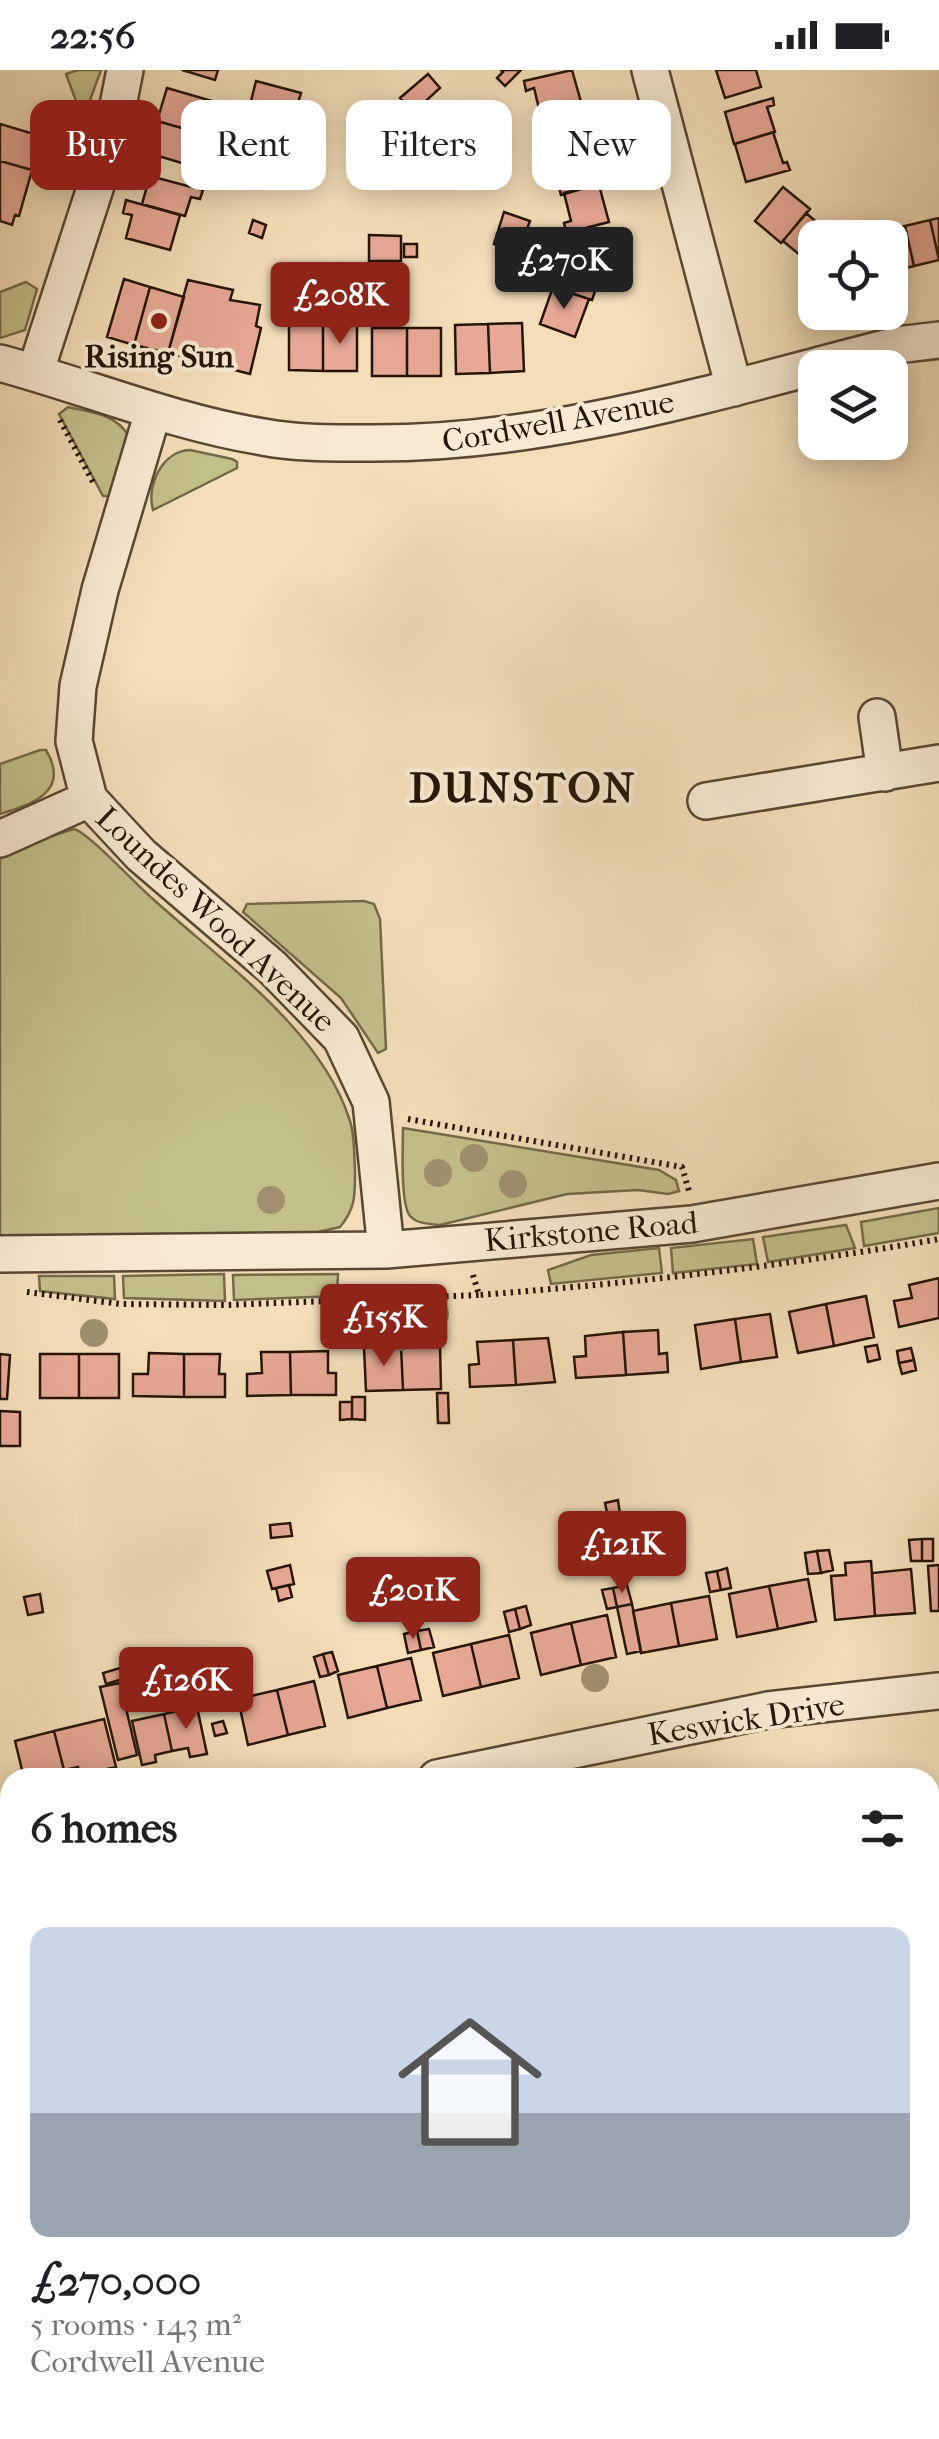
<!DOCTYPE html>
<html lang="en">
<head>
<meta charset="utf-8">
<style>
  body { margin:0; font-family:"IM FELL French Canon",serif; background:#f2f2f2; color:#202124; height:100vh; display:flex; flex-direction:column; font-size:38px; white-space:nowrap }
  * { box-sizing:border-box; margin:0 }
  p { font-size:32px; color:#757577 }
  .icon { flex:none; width:55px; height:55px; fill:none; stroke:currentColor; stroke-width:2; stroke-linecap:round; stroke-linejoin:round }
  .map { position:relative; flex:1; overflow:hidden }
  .panel { position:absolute; left:0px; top:1698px; width:940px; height:672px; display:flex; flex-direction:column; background:#fff; border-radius:30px 30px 0 0; box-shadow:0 5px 25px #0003 }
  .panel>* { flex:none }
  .banner { position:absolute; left:30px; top:30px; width:880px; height:90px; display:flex; gap:20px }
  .tools { position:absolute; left:798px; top:150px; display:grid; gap:20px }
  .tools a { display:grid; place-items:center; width:110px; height:110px; border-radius:20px; background:#fff; box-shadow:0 5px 25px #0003; font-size:50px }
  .price { position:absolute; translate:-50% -85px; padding:0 22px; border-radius:10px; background:#8f2418; color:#fff; font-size:32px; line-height:65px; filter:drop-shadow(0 2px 5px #0008) }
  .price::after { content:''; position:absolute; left:50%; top:60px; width:30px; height:22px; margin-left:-15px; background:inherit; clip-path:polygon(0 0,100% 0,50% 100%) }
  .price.selected { background:#222; color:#fff }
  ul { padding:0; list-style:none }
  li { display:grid; align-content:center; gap:20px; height:530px; padding:0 30px }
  li span { display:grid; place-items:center; height:310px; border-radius:20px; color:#555 }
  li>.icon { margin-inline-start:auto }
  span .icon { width:180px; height:180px; fill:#fffc; stroke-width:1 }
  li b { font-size:42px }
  h2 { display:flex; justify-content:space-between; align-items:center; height:120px; padding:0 30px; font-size:42px }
  .pill { padding:0 35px; border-radius:20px; background:#fff; box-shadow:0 5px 25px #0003; font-size:35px; line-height:90px }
  .pill.selected { background:#8f2418; color:#fff }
  .status { display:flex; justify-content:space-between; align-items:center; height:70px; padding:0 50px; background:#fff; direction:ltr }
  .status svg { height:28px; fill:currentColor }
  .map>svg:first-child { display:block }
</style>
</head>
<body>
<div class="status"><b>22:56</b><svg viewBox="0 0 49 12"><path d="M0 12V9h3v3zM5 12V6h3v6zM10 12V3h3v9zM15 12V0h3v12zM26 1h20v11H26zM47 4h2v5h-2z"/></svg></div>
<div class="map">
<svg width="939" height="2369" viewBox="0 0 939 2369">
  <rect width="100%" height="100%" fill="#f3deb9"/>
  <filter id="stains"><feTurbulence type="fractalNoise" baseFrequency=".002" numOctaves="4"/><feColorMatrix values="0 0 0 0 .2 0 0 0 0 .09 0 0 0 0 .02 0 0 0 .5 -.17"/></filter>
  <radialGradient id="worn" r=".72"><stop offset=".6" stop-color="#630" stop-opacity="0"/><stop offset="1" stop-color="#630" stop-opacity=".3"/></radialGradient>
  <path fill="#c3bf8a" stroke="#746a48" stroke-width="2.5" d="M78,0H101L86,41L79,39L66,4Z
    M26,212L37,219L25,260L0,268V222Z
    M68,337C90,342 116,344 128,365L112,426H103L59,344Z
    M190,380L232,389L237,392V398L153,440C146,416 162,381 190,380Z
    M40,680H46C71,722 32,734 0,744V694Z
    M74,759C89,763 136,815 153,829C220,890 320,959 349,1048C355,1064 354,1084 355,1101C355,1124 356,1138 340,1157L309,1164L244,1165L0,1166V782Z
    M364,831L374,834L380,849L386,979L378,983L341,928L243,842L247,834Z
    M403,1058L659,1100L676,1110L679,1121L668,1124L638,1120L567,1124L440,1155C430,1154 417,1154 410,1146C400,1133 403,1077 403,1058Z
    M939,1138V1163L864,1176L861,1152Z
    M846,1155L855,1178L768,1192L763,1167Z
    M753,1169L757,1194L673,1203L671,1178Z
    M659,1178L662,1203L551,1214L548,1200L591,1185Z
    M224,1204L225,1231L124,1228L123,1206Z
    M338,1204L337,1226L234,1230L233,1205Z
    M39,1206H114L115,1229L40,1221Z"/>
  <path fill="#e7a896" stroke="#261506" stroke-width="2.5" d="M182,0H218L215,10Z
    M501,0H521L505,16L497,8L503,2Z
    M572,0L581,32L540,43L534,18L526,21L524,11Z
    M716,0H756L761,17L725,28Z
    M428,4L440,18L413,43L400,28Z
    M256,11L301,23L295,43L251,31Z
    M167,18L226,35L222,46L216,45L210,66L157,51Z
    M773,28L774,35L767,37L775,62L734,74L725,42Z
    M252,31L284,40L280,55L248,46Z
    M580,33L589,69L546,80L544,71L550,69L543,42Z
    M157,51L210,66L209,70L204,68L195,97L148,83Z
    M0,54L41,66L32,100L0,91Z
    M773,62L783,93L787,92L790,100L746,112L735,74Z
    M594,80L603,113L561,125L555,104L544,107L541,95Z
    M0,91L32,100L19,146L15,145L12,155L0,151Z
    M150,106L203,120L200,129L191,127L185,146L142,134Z
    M599,115L609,152L566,163L564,153L571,151L564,123Z
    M783,117L810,139L781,173L755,151Z
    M126,130L180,145L170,180L126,168L132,145L123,143Z
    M504,142L530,151L524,167L499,158Z
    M806,143L835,168H815V192L812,195L783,171Z
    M939,148V189L930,150Z
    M253,150L266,155L262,168L249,163Z
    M930,150L939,190L914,196L905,156Z
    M905,156L914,196L890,202V168H882L880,161Z
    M499,158L524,167L519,183L494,174Z
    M369,165L401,166V191H369Z
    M404,174H417V187H404Z
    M563,181L604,195L592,230L549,216Z
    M124,209L150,217L134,275L107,267Z
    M188,210L233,220L230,230L260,235L256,256L261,258L250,304L168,283Z
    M150,217L184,227L168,283L134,275Z
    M553,217L589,229L575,267L540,254Z
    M289,253H323V301L289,300Z
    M323,253L357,254V301H323Z
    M522,253L524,301L490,303L488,254Z
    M488,254L490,303L456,304L455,255Z
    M372,258H407V306H372Z
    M407,258H441V306H407Z
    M939,1208V1248L899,1257L894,1231L912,1228L909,1215Z
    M866,1226L874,1267L834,1276L826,1234Z
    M826,1234L834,1276L798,1283L789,1242Z
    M770,1244L777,1287L741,1292L735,1249Z
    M735,1249L741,1292L701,1299L695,1255Z
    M658,1260L659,1284L667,1283L668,1302L626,1305L623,1262Z
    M623,1262L626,1305L576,1308L574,1287L586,1286L585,1266Z
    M548,1268L555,1312L516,1315L513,1270Z
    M513,1270L516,1315L470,1317L469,1295L479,1294L477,1272Z
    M440,1275L441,1319L403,1320L401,1276Z
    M877,1275L880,1289L868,1292L865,1277Z
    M401,1276L403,1320L366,1321L364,1277Z
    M911,1278L914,1290L899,1293L897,1281Z
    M328,1281V1303H336V1325H291L290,1282Z
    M261,1282H290L291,1325L247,1326V1304L262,1303Z
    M149,1283L184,1284V1327L133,1326V1304H148Z
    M0,1284L10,1285L7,1329H0Z
    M40,1284H79V1328H40Z
    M79,1284H119V1328H79Z
    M184,1284H220L219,1304H225V1327H184Z
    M914,1290L916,1300L902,1304L899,1293Z
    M437,1323H448L449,1353H438Z
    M352,1327H365V1350L352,1349Z
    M340,1332H352V1349L340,1350Z
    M0,1341L20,1342V1376H0Z
    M618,1430L620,1445L608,1447L605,1433Z
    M290,1453L292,1466L271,1468L270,1455Z
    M588,1457L592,1476L576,1479L572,1460Z
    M922,1469V1491H911L909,1470Z
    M922,1469H933V1491H922Z
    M829,1480L833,1500L821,1503L817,1481Z
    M817,1481L821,1503L808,1504L805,1483Z
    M871,1491L875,1546L835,1550L831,1506L846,1505L845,1493Z
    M290,1495L294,1514L272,1519L267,1501Z
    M939,1495V1541H931L928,1496Z
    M727,1498L731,1518L721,1520L717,1501Z
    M911,1499L915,1543L875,1546L872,1503Z
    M717,1501L721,1520L710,1522L706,1503Z
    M808,1509L816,1551L778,1559L769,1516Z
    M289,1515L292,1527L279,1531L276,1518Z
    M627,1515L632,1534L617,1537L613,1518Z
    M769,1516L778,1559L737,1567L729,1524Z
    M613,1518L617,1537L607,1539L602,1520Z
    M40,1524L43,1542L28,1545L24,1527Z
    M709,1526L717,1569L679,1576L671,1533Z
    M671,1533L679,1576L641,1583L633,1541Z
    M632,1534L641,1581L627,1584L617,1537Z
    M526,1536L531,1555L520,1559L515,1539Z
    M515,1539L520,1559L509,1562L504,1542Z
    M607,1545L616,1587L581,1595L571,1553Z
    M571,1553L581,1595L541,1605L531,1563Z
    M429,1559L434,1577L421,1580L417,1561Z
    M417,1561L421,1580L408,1583L404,1564Z
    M509,1565L519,1608L481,1617L471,1574Z
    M471,1574L481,1617L443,1626L433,1583Z
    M332,1582L338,1601L329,1605L323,1584Z
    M323,1584L329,1605L320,1607L314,1587Z
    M411,1588L421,1630L387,1638L377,1596Z
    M377,1596L387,1638L348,1648L338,1605Z
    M120,1598L123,1609L106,1614L103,1603Z
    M237,1601L242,1621L229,1625L223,1605Z
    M314,1611L325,1656L288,1665L277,1620Z
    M120,1613L137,1685L118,1690L100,1617Z
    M277,1620L288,1665L248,1675L238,1629Z
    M197,1637L207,1684L190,1687L188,1678L172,1681L164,1644Z
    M164,1644L172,1681L155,1685L156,1692L142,1695L132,1651Z
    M104,1649L116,1697L80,1705L78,1697L64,1700L54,1661Z
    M223,1651L227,1663L215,1666L212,1654Z
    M54,1661L64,1700L24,1708L15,1671Z
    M10,1882V1922L0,1925V1885Z
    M10,2044V2088L0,2090V2046Z"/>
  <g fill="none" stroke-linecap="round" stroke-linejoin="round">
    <defs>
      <path id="minor" d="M650,0L734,318
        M0,293C88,317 172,352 263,367C294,373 329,373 361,373C545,376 720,320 897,275L939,270
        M35,303L112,66L125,0
        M153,342L100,520L78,616L74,671L89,729L141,785L272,897L341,968L371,1032L386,1180
        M877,647L885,703
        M706,731L939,693
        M0,769L89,729
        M0,1184L386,1180L692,1154L939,1111
        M437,1708L768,1640L939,1621
        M0,1805L10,1802
        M930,2071H939
        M0,2145L10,2143"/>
    </defs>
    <use href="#minor" stroke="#594733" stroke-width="40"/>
    <path stroke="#261506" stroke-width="6" stroke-dasharray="2.5 5" stroke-linecap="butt" d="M60,350L94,414
      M408,1049L682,1097L689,1121
      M473,1205L479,1225C634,1213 786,1196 939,1169
      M27,1222L120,1234L226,1235L479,1225"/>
    <use href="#minor" stroke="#f7ead2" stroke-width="35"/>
  </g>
  <g fill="#a09070">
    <circle cx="474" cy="1088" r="14"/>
    <circle cx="438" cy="1103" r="14"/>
    <circle cx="513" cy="1114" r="14"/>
    <circle cx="271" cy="1130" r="14"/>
    <circle cx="435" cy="1244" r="14"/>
    <circle cx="94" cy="1263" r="14"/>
    <circle cx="400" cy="1267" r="14"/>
    <circle cx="595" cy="1608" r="14"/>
  </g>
  <circle fill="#8f2418" stroke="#f7ead2" stroke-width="4" cx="159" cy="251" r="10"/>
  <g text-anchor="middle" stroke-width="8" stroke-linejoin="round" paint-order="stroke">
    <g font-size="32" font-weight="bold" fill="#261506" stroke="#f7ead2">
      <text x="159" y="297">Rising Sun</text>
    </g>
    <g font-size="32" fill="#261506" stroke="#f7ead2">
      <text transform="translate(558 351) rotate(-10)" y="11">Cordwell Avenue</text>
      <text transform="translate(216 849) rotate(43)" y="11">Loundes Wood Avenue</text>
      <text transform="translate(591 1161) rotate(-5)" y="11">Kirkstone Road</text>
      <text transform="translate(746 1649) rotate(-9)" y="11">Keswick Drive</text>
    </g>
    <g font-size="42" font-weight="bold" letter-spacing="2.5" fill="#261506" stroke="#f7ead2">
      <text x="523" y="732">DUNSTON</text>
    </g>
  </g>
  <rect width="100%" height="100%" filter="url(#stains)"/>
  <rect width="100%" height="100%" fill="url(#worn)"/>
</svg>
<div class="tools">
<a><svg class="icon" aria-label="locate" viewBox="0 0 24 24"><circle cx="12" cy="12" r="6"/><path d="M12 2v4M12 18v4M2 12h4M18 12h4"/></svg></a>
<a><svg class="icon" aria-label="layers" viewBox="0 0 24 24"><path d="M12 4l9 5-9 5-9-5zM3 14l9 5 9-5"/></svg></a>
</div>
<b class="price selected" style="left:564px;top:242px">£270K</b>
<b class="price" style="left:340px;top:277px">£208K</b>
<b class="price" style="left:384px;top:1299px">£155K</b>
<b class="price" style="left:622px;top:1526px">£121K</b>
<b class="price" style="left:413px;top:1572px">£201K</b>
<b class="price" style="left:186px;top:1662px">£126K</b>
<div class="banner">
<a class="pill selected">Buy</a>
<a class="pill">Rent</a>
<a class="pill">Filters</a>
<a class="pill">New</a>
</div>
<section class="panel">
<h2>6 homes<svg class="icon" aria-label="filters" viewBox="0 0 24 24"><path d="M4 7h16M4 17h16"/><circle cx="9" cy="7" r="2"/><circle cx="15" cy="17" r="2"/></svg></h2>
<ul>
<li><span style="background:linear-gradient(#c9d6e8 60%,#9aa5b1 0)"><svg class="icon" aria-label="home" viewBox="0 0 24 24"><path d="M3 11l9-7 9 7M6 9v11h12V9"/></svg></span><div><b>£270,000</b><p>5 rooms · 143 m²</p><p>Cordwell Avenue</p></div></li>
</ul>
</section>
</div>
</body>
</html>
